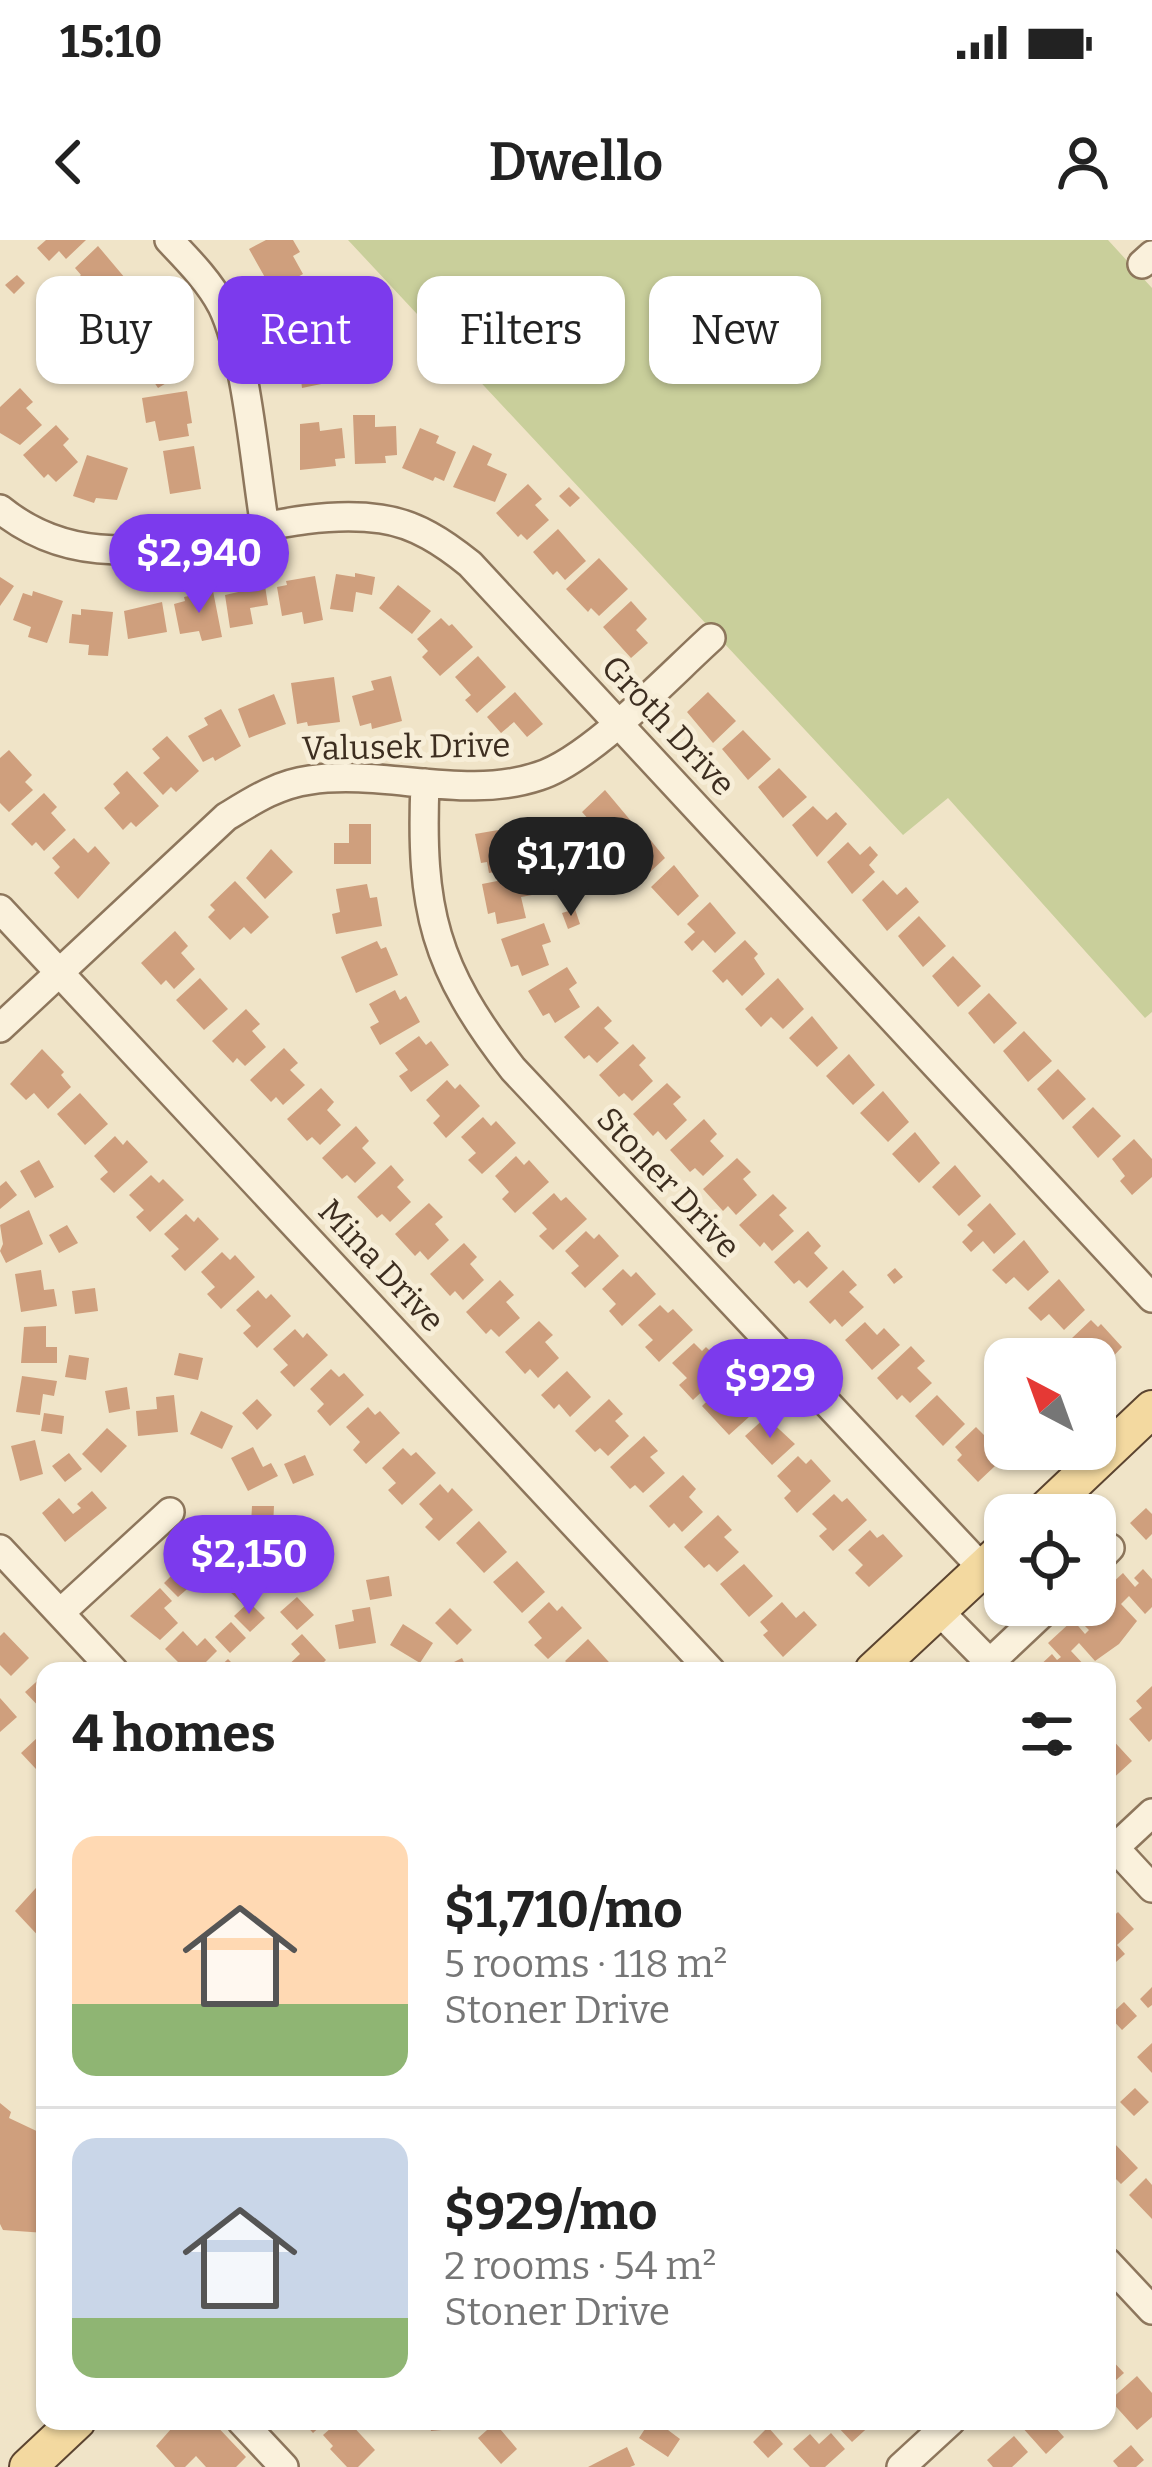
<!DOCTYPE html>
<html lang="en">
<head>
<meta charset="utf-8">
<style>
  body { margin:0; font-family:Bitter,serif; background:#f2f2f2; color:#222; height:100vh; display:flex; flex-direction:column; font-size:45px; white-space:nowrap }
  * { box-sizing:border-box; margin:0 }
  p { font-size:39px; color:#767676 }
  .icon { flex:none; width:66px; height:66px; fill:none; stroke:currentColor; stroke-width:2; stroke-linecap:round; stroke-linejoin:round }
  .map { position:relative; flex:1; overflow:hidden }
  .panel { position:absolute; left:36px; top:1422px; width:1080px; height:768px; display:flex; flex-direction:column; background:#fff; border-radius:24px; box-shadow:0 3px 9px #0004 }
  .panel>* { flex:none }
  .hud { position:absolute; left:36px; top:36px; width:1080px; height:108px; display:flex; gap:24px }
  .needle { width:78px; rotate:319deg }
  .fabs { position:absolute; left:984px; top:1098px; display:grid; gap:24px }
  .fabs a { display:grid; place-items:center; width:132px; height:132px; border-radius:24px; background:#fff; box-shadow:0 3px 9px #0004; font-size:60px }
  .price { position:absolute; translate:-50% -102px; padding:0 27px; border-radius:42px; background:#7c3aed; color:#fff; font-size:39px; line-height:78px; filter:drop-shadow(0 3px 6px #0008) }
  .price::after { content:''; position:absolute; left:50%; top:72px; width:36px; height:27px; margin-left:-18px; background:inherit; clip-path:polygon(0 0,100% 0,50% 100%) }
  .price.on { background:#222; color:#fff }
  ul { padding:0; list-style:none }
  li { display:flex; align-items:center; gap:36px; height:300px; padding:0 36px }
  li+li { border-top:3px solid #e0e0e0 }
  li span { display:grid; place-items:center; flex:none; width:336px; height:240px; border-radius:24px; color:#555 }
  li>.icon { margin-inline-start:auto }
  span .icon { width:144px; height:144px; fill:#fffc; stroke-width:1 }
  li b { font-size:51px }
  h2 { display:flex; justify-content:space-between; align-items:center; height:144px; padding:0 36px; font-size:51px }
  .chip { padding:0 42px; border-radius:24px; background:#fff; box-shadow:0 3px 9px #0004; font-size:42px; line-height:108px }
  .chip.on { background:#7c3aed; color:#fff }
  .status { display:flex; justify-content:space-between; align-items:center; height:84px; padding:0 60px; background:#fff; direction:ltr }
  .status svg { height:33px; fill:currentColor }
  header { display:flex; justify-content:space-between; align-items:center; height:156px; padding:0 36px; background:#fff; font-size:54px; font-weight:600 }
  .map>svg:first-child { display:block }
</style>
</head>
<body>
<div class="status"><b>15:10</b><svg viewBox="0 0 49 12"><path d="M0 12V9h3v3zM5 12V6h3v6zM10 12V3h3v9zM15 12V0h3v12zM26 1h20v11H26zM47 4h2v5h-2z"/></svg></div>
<header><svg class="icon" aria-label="back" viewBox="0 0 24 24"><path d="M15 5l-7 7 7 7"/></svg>Dwello<svg class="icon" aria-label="person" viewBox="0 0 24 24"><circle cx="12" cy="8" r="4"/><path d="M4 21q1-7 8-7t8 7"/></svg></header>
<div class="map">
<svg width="1152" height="2227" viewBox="0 0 1152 2227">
  <rect width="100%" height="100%" fill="#f0e4c8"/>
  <path fill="#c9cf9b" d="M348,0H1108L1152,48V772L1145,778L948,558L903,595Z"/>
  <path fill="#cf9f7d" d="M46,0H86L66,19L59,11L49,21L37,8Z
    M266,0H293L300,12L293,16L303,34L276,49L271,39L267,41L249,9Z
    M98,6L125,38L104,59L90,44L79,54L70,45L81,35L75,28Z
    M17,35L25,43L14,54L5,45Z
    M132,43L160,72L136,94L120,78L113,85L101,72Z
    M308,51L318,91L288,100L277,59Z
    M166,93L183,120L177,124L183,133L158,148L146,130L138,135L127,118Z
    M333,99L336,118L327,120L331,142L302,148L301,140L296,141L290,107Z
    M20,148L33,162L26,168L42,185L20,205L0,193V167Z
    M187,151L192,183L187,184L189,196L159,201L155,181L146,183L142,158Z
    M353,175H375V187L396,186L397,215L385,216L386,223L355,224Z
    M319,182L320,191L342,188L345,218L335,219L336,226L300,230V184Z
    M56,185L69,199L63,205L78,222L56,242L48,234L44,238L23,215Z
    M420,188L439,196L436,203L456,212L444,241L435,237L433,241L402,228Z
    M473,205L492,214L487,225L507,234L495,262L453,247Z
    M194,206L201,249L170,254L163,211Z
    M87,215L128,228L117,260L96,258L94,263L73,256Z
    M528,244L542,259L535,265L549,280L527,300L521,294L518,297L496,273Z
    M569,247L580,258L570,267L559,256Z
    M558,289L586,321L565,340L557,331L553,335L533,312Z
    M599,318L628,349L599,376L591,368L588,372L566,349Z
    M355,333L375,337L372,355L356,352L353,372L330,369L336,334L355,337Z
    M315,336L323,380L304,384L302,372L282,376L277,347L287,345L286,341Z
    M0,337L14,346L0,366Z
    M398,345L431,371L412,394L379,368Z
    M265,346L268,365L250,368L253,384L230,388L225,355Z
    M33,351L63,361L47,403L28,397L31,387L13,380L23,353L32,356Z
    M213,351L222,397L202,401L199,391L180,394L174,364L185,361L184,357Z
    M631,361L647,379L636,390L648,403L631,418L603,387Z
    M162,362L167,392L128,399L124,371Z
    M81,369L113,372L108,416L88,415L89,405L69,403L72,374L81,375Z
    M441,378L449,386L452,384L473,407L440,436L422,417L428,411L417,399Z
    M478,416L506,447L477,473L465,460L471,455L455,437Z
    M391,436L402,481L372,489L371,483L360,486L352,456L374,450L371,441Z
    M334,437L340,482L308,486L307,482L297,484L291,443Z
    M515,452L543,484L527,497L514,482L501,493L487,477Z
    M708,452L736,481L713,503L687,472Z
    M274,454L286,484L249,498L238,469Z
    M221,469L241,506L215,521L213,517L203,522L188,496L208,485L204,478Z
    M743,490L771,519L748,540L722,509Z
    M167,496L199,531L176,552L171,547L163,555L143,533L160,518L152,509Z
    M9,510L32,535L25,542L33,550L9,572L0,563V518Z
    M779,528L807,557L783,578L758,547Z
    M127,531L159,566L136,587L131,582L123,590L104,568L120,553L113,544Z
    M605,550L631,581L609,601L599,591L588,601L579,591L590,581L582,572Z
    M44,553L57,567L51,573L66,590L44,611L36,602L32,606L11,584Z
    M813,566L827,580L836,572L847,584L817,617L792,585Z
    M349,584H371V624H334V603H349Z
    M521,586L524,605L514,607L518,628L489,633L487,622L481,623L475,594Z
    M640,587L665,618L633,648L613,627L624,617L617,609Z
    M74,598L88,613L95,606L110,623L78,659L54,633L60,627L52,618Z
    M848,602L860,615L870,606L878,615L869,625L875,632L852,654L827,622Z
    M271,609L293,632L265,659L246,638Z
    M674,625L699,656L678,676L651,647Z
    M528,635L532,655L521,657L526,678L497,684L495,672L488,674L482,644Z
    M883,640L897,655L906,647L919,662L887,691L862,660Z
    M235,641L269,677L251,694L244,687L230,700L208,677L215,670L210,665Z
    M367,644L370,658L377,657L382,686L336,694L332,674L340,672L336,649Z
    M710,662L736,693L715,713L703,700L692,711L684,702L695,692L687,684Z
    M575,669L580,684L568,689L562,673Z
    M919,676L946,706L923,727L898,696Z
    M544,683L551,702L542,705L549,725L522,736L518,725L511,727L501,699Z
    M175,691L188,706L181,713L195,729L174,749L166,740L161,745L141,723Z
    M745,700L758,714L754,718L765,734L742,756L727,739L723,743L712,731Z
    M377,701L381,709L386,707L398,735L356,753L341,717Z
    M953,716L981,746L958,767L932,736Z
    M567,727L577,743L569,749L580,767L555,783L549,773L543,776L528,751Z
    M200,738L228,769L204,790L176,760Z
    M778,738L804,769L783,789L771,777L761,787L745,769Z
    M395,750L400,760L406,756L420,782L380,805L370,787L379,782L369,764Z
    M989,753L1017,783L994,804L968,773Z
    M598,766L612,781L604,788L619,803L597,823L589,815L584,819L564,797Z
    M246,769L260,784L252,791L266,807L245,826L237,818L233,823L212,801Z
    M812,776L838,808L817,827L789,798Z
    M1024,791L1052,821L1028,842L1003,811Z
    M419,796L426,805L431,801L449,825L411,852L399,836L408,830L395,813Z
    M633,804L646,818L639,825L653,841L632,861L624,853L619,857L599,835Z
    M284,808L298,823L290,830L305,845L283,865L276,857L271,862L250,840Z
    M42,809L64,832L61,835L71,847L48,869L34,853L26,860L10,844Z
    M849,814L875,845L853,865L826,836Z
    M1058,829L1086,859L1063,880L1037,849Z
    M447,840L455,849L460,844L480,866L446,898L433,883L440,876L426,860Z
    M667,843L681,857L673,864L687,880L666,900L658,891L653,896L633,874Z
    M321,848L334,862L327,870L341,885L320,905L312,897L307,901L287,879Z
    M883,851L909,882L888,902L860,873Z
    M80,853L108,884L85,905L57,874Z
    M1093,867L1121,896L1098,918L1072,887Z
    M483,877L491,886L496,881L516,903L482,934L468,920L476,913L461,897Z
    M704,879L717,894L710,901L724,916L703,936L695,928L690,932L670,910Z
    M356,886L369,901L362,908L376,923L355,943L347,935L342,939L322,918Z
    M915,892L940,923L919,943L892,914Z
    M115,896L123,905L127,900L148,922L114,953L100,939L108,932L94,916Z
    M1134,899L1152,919V937L1132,955L1120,941L1125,936L1112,919Z
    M516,916L524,925L529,920L549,942L515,973L502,959L509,952L495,936Z
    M737,918L751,932L743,939L757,955L736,975L728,966L723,971L703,949Z
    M39,920L54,947L35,958L20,931Z
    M391,925L404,940L397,947L411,962L390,982L382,974L377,978L357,957Z
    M955,925L981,956L959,976L932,947Z
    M151,935L159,943L163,939L184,960L150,992L136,977L144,970L129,955Z
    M6,941L17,955L0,969V946Z
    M554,953L561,961L566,957L587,979L553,1010L539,996L547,989L532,973Z
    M773,954L787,968L779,975L794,991L772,1011L764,1002L760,1007L739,985Z
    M429,963L443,977L435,984L449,1000L428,1020L420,1011L415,1016L395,994Z
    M990,963L1016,994L994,1014L983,1001L971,1012L962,1002L973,991L967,985Z
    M29,970L43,1004L6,1023L0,1011L3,1004L0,985Z
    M186,974L194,982L198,977L219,999L185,1031L171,1016L179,1009L164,994Z
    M67,985L78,1003L59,1013L49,995Z
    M586,991L594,999L599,994L619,1016L585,1048L571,1033L579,1026L565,1011Z
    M808,991L821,1006L814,1013L828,1028L807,1048L799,1040L794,1044L774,1022Z
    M1024,1000L1049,1032L1028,1051L1014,1037L1006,1044L992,1030Z
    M464,1003L477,1017L470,1024L484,1040L463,1060L455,1051L450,1056L430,1034Z
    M222,1012L230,1020L235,1015L255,1037L221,1069L207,1054L215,1047L201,1032Z
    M895,1028L903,1037L894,1044L887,1035Z
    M623,1029L631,1037L636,1032L656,1054L622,1086L609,1071L616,1064L602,1049Z
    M41,1030L44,1050L54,1049L57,1066L21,1072L15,1034Z
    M843,1030L857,1045L849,1052L864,1067L842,1087L835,1079L830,1084L809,1062Z
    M1059,1039L1085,1070L1064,1090L1049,1074L1041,1081L1028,1068Z
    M500,1040L514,1055L506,1062L520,1078L499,1097L491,1089L486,1094L466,1072Z
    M95,1048L98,1071L75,1074L72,1051Z
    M258,1050L266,1059L271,1054L291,1076L257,1108L243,1093L251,1086L236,1070Z
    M660,1065L668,1073L673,1069L693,1090L659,1122L645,1107L653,1100L638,1085Z
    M1091,1080L1098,1087L1101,1084L1122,1107L1095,1136V1119H1081L1086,1115L1071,1099Z
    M539,1081L553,1095L545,1102L559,1118L538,1138L530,1129L525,1134L505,1112Z
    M865,1082L877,1095L884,1088L900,1105L872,1130L845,1100Z
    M46,1086V1107H57V1123H21L24,1087Z
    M295,1089L303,1098L307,1093L328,1115L294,1147L280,1132L288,1125L273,1109Z
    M694,1103L702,1111L706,1107L727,1128L693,1160L679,1145L687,1138L672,1123Z
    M911,1106L925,1121L917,1128L932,1143L910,1163L902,1155L897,1160L877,1138Z
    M179,1113L203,1118L198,1140L174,1135Z
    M69,1115L89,1118L86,1140L65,1137Z
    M331,1129L339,1137L344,1133L364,1155L330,1186L317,1171L324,1164L310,1149Z
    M567,1131L591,1157L570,1177L559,1164L554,1169L541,1155Z
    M22,1136L57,1141L54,1156L43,1154L40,1175L16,1172Z
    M725,1144L740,1161L747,1154L760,1167L729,1195L702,1166Z
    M127,1147L130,1169L109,1173L105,1151Z
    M174,1155L178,1192L138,1196L136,1171L157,1169L156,1157Z
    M937,1155L965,1184L943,1206L915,1176Z
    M257,1159L272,1175L257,1190L242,1173Z
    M609,1159L623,1174L615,1181L629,1196L608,1216L600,1208L595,1212L575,1191Z
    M368,1167L375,1175L380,1171L400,1193L366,1224L353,1210L360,1202L346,1187Z
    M201,1171L233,1186L222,1209L190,1194Z
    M44,1173L64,1176L62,1194L41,1191Z
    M766,1177L795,1204L772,1225L745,1196Z
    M976,1187L991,1202L998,1195L1005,1209H1013L978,1242L957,1220L962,1215L955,1207Z
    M107,1188L127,1206L101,1233L82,1214Z
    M644,1196L658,1211L650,1217L665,1233L643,1253L635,1245L630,1249L610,1227Z
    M35,1200L43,1234L20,1241L11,1206Z
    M253,1207L263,1227L271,1223L278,1236L248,1251L231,1218Z
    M403,1208L411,1216L416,1212L436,1233L402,1265L388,1250L396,1243L382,1228Z
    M69,1213L82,1229L65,1242L52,1226Z
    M305,1215L314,1235L293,1244L284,1224Z
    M798,1216L806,1224L811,1219L831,1241L797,1273L784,1258L791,1251L777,1236Z
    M683,1235L696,1249L689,1257L703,1272L682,1292L674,1283L669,1288L649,1266Z
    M440,1244L448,1253L452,1248L473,1270L439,1301L425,1287L433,1279L419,1264Z
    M92,1251L107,1268L65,1302L42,1273L59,1258L73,1274L81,1268L77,1264Z
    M834,1254L842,1262L847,1258L867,1280L833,1311L819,1296L827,1289L812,1274Z
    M252,1266H274L273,1287H285V1303L250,1302Z
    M1146,1268L1152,1274V1294L1146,1300L1130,1283Z
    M718,1275L732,1290L724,1297L739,1312L717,1332L709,1324L704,1328L684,1307Z
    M479,1281L507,1312L484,1333L456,1303Z
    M870,1290L877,1298L883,1294L903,1316L869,1347L855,1333L863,1325L848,1310Z
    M290,1308L310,1318L300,1336L281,1326Z
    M240,1311L259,1328L246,1342L255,1350L243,1364L216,1339Z
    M517,1321L545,1352L522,1373L493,1342Z
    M744,1324L773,1356L749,1377L720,1344Z
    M178,1329L193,1344L178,1357L164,1343Z
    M1143,1329L1152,1339V1367L1145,1374L1129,1356L1121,1364L1137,1381L1119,1404L1095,1421L1079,1403L1071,1411L1087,1428L1084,1431H1034L1052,1414L1057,1420L1061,1417L1048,1403L1073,1380L1085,1394L1089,1390L1084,1385L1102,1367L1107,1373L1111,1369L1098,1356L1123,1333L1135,1347L1139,1343L1134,1338Z
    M389,1336L392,1356L370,1360L366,1340Z
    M160,1348L172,1361L164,1368L178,1383L160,1400L130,1376Z
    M297,1357L314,1375L297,1390L280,1372Z
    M249,1362L265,1378L250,1392L234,1376Z
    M549,1362L557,1371L562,1366L582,1388L548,1419L534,1405L542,1398L528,1382Z
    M782,1362L796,1378L804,1371L817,1385L783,1417L763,1395L768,1391L760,1382Z
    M370,1367L376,1403L339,1409L335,1385L354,1381L352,1370Z
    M450,1368L472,1390L457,1405L435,1383Z
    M231,1382L246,1398L230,1413L215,1397Z
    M403,1384L433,1403L420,1423L390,1405Z
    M183,1391L197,1406L205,1398L217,1411L197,1431H180L174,1425L178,1422L165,1409Z
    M4,1392L29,1418L11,1436L0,1425V1396Z
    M302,1394L326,1420L315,1431H282L300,1414L291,1404Z
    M588,1399L617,1431H575L565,1421Z
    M462,1418L468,1431H436Z
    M228,1419L240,1431H215Z
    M45,1434V1473L25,1452Z
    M1152,1446V1499L1149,1502L1129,1479L1142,1468L1136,1461Z
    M0,1458L17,1477L0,1492Z
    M1109,1496L1132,1521L1107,1544V1498Z
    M37,1498L45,1507V1520L36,1529L21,1513Z
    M45,1638V1703L15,1671Z
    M1118,1672L1134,1689L1117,1705L1125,1714L1116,1722L1107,1712V1682Z
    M1152,1747V1765L1148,1768L1140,1759Z
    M1124,1762L1137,1776L1122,1790L1109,1776Z
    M1152,1803V1833L1137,1817Z
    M1135,1848L1149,1862L1134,1876L1120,1862Z
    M0,1863L11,1872L9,1878L45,1895V1993L3,1990L0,1984Z
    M1114,1903L1138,1928L1121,1944L1107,1930V1909Z
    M1146,1938L1152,1945V1979L1129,1955Z
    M1107,2115L1124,2133L1107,2148Z
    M1137,2136L1152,2153V2177L1137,2190L1110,2160Z
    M178,2181H212L246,2217L236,2227H206L196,2216L185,2227H175L156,2206Z
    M302,2181H326L313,2193Z
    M339,2181H348L375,2210L358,2227H347L330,2209L333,2206L323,2195Z
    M429,2181H451L452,2189L431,2191Z
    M650,2181H674L668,2190L680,2199L668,2217L639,2198Z
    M841,2181H875L852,2202L836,2185Z
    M1026,2181H1059L1054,2186L1064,2197L1046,2214L1021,2186Z
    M495,2183L517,2209L501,2224L478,2198Z
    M768,2187L783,2204L768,2218L753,2202Z
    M831,2193L845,2209L825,2227H810L793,2209L810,2194L819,2204Z
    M1014,2196L1028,2212L1012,2227H993L987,2220Z
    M1131,2205L1144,2220L1136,2227H1118L1113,2221Z
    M627,2207L635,2225L630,2227H588Z"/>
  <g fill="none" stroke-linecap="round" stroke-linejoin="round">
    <defs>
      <path id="minor" d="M169,0C188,20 209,41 222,66C247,117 255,228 265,287
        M1142,24L1152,15
        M0,269C117,364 251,261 381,279C416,284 444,303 470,324L1152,1058
        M425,543C420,669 434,728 513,829L983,1329
        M0,669L711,1431
        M0,788L226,577C252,561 278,544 310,540C385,529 465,561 539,536C590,520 669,436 711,398
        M0,1309L114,1431
        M1095,1323L1110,1308
        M938,1370L990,1423
        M60,1373L170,1272
        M981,1431L1051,1365
        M1115,1608L1152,1648
        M1107,1615L1152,1573
        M1107,2022L1152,2070
        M241,2181L284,2227
        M901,2227L951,2181"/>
      <path id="major" d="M1040,1275L1152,1169
        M873,1431L1005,1308
        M28,2227L77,2181"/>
    </defs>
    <use href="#minor" stroke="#8d765c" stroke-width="32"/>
    <use href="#major" stroke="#5b4430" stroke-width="40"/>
    <use href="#minor" stroke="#faf1dc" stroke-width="27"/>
    <use href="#major" stroke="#f3d9a0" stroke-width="36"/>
  </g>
  <g text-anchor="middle" stroke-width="10" stroke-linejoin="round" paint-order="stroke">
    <g font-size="33" fill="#3d2e20" stroke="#f7eed8">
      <text transform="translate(669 485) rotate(47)" y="12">Groth Drive</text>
      <text transform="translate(406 506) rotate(-1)" y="12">Valusek Drive</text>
      <text transform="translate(669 942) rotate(47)" y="12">Stoner Drive</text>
      <text transform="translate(382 1025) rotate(47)" y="12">Mina Drive</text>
    </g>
  </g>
</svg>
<div class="fabs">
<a><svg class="needle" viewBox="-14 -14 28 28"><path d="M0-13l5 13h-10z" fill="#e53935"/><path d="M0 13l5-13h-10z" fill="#767676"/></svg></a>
<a><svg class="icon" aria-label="locate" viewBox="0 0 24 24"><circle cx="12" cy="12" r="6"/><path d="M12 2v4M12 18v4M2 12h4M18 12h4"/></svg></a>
</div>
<b class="price" style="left:199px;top:376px">$2,940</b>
<b class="price on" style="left:571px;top:679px">$1,710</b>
<b class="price" style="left:770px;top:1201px">$929</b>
<b class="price" style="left:249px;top:1377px">$2,150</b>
<div class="hud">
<a class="chip">Buy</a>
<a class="chip on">Rent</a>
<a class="chip">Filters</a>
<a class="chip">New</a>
</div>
<section class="panel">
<h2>4 homes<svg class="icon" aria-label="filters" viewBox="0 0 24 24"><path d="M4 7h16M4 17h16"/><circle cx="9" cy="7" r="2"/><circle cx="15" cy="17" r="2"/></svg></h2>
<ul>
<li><span style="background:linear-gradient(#ffd9b3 70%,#8fb573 0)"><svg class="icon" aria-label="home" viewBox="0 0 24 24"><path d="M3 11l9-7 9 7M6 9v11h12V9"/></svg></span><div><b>$1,710/mo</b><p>5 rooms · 118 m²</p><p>Stoner Drive</p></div></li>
<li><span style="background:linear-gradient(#c9d6e8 75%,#8fb573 0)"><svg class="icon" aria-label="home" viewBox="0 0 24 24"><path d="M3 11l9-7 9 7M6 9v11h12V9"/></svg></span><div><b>$929/mo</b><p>2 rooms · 54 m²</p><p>Stoner Drive</p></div></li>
</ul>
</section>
</div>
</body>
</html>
